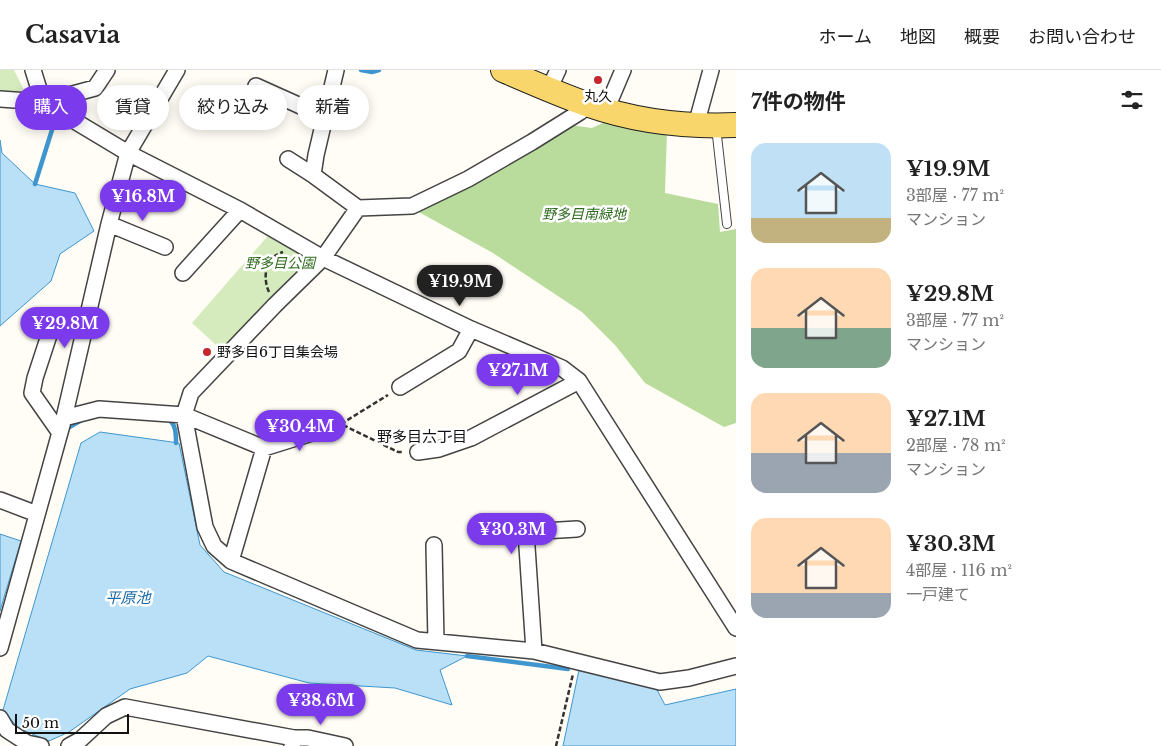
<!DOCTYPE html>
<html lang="ja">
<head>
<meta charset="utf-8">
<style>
  body { margin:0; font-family:"Libre Baskerville","Noto Sans JP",serif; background:#f2f2f2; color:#222; height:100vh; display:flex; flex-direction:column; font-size:19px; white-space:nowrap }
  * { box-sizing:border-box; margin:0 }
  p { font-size:16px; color:#767676 }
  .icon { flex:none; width:28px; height:28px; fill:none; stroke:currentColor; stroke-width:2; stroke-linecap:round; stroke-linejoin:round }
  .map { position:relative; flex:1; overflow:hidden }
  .drawer { display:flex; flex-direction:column; background:#fff; width:425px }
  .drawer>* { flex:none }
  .guide { position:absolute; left:15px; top:15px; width:475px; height:45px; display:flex; gap:10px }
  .scale { position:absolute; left:15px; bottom:12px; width:114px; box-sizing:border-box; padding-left:5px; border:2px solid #111; border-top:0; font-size:14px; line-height:18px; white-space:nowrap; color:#111; -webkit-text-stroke:4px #fff; paint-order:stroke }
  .price { position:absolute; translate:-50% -42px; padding:0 11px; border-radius:18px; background:#7c3aed; color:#fff; font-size:16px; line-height:32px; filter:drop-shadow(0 1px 2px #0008) }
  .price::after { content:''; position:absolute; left:50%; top:30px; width:15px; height:11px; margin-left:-8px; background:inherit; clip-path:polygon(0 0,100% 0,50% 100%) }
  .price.selected { background:#222; color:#fff }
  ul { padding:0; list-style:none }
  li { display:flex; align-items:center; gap:15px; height:125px; padding:0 15px }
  li span { display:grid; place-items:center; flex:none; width:140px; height:100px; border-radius:15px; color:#555 }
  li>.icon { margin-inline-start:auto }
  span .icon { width:60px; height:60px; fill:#fffc; stroke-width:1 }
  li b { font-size:21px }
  h2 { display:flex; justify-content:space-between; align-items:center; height:60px; padding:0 15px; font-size:21px }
  .chip { padding:0 18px; border-radius:22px; background:#fff; box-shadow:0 2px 12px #0003; font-size:18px; line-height:45px }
  .chip.selected { background:#7c3aed; color:#fff }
  header { display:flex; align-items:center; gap:30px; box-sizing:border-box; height:70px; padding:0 25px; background:#fff; border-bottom:1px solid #e0e0e0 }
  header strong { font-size:24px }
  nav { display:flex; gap:28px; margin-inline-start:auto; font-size:18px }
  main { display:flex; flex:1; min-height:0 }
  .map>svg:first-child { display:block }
</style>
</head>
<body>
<header>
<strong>Casavia</strong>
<nav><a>ホーム</a><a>地図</a><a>概要</a><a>お問い合わせ</a></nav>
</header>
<main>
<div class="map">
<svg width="736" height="676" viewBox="0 0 736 676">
  <rect width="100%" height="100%" fill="#fffdf5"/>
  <path fill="#d5ebbd" d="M0,0H14L29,30L0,29Z
    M273,160L323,188L227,285L192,253Z"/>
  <path fill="#b9dc9c" d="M607,51L667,61L665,123L718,134L720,162L736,159V353L724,357L645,313L615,275L582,242L493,183L417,141L571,55L592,58Z"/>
  <path fill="#b9e0f7" stroke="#3f96cf" d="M0,70L2,83L35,114L75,123L94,161L60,184L51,211L0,256Z
    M100,362L179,373L200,475L224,502L416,580L467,586L440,600L452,635L395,618L309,613L208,586L187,603L130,619L69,662L49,671L18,658L3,640L81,373Z
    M0,464L21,471L0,541Z
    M579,600L656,618L665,635L736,619V676H563Z"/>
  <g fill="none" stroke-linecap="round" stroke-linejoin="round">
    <path stroke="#3f96cf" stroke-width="4.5" d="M361,0L372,2L379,0
      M35,114L57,44
      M168,349C176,354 176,364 176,373
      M66,359L80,351
      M467,586L568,599"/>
    <defs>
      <path id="lane" d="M716,57L727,154"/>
      <path id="street" d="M33,0L43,32L128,83L240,140L323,188L471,259L562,298L579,311L736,558
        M336,0L316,85L313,105L358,138L323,188L275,235L191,323L184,345L205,457L214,476L231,491L417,570L534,581L660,612L689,608L736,596
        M256,16L325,47
        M549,19L558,0
        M0,29L43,32L95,18L107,0
        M606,40L623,0
        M696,55L711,0
        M288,89L313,105
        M358,138L412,136L468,109L532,72L580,42L588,35
        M109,154L165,177
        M183,203L240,140
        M53,253L35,308L32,323L60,363
        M400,317L459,281L471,259
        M64,348L99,339L184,345L264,378L328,358
        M418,382L439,379L471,368L579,311
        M0,430L37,444
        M434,475L436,572
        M231,491L264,378
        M0,578L64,348L109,154L128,83L177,0
        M534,581L526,462L577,459
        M0,648L7,660L27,673L41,676
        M294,668H308L345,676
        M69,676L80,670L106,646L125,637L294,668L292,676"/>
      <path id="primary" d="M503,0C531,12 560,25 589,35C635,51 687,57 736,55"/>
    </defs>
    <use href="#lane" stroke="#444" stroke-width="10"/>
    <use href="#street" stroke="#444" stroke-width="18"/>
    <use href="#primary" stroke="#222" stroke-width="26"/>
    <path stroke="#333" stroke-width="2.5" stroke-dasharray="5 2.5" stroke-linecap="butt" d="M269,222C264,211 264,197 273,188C275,185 280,183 283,182
      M341,354L388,325
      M343,355L398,382H403
      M556,676L573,604"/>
    <use href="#lane" stroke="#fff" stroke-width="8"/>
    <use href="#street" stroke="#fff" stroke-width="15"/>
    <use href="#primary" stroke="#f9d66b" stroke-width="24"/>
  </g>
  <g fill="#c4262e" stroke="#fff" stroke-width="2">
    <circle cx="598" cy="10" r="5"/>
    <circle cx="207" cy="282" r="5"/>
  </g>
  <g text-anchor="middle" stroke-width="5" stroke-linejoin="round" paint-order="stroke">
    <g font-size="14" fill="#111" stroke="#fff">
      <text x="598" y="31">丸久</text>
      <text x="217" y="287" text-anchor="start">野多目6丁目集会場</text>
    </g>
    <g font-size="14" font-style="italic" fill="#2f6b1f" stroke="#fff">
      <text x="584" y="149">野多目南緑地</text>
      <text x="280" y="198">野多目公園</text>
    </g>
    <g font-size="15" fill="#111" stroke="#fff">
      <text x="422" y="372">野多目六丁目</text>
    </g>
    <g font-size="15" font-style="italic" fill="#1768a6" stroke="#fff">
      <text x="128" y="533">平原池</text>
    </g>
  </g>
</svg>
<div class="scale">50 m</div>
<b class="price" style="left:143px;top:152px">¥16.8M</b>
<b class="price selected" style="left:460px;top:237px">¥19.9M</b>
<b class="price" style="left:65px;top:279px">¥29.8M</b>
<b class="price" style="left:518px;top:326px">¥27.1M</b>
<b class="price" style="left:300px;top:382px">¥30.4M</b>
<b class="price" style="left:512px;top:485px">¥30.3M</b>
<b class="price" style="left:321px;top:656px">¥38.6M</b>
<div class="guide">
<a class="chip selected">購入</a>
<a class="chip">賃貸</a>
<a class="chip">絞り込み</a>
<a class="chip">新着</a>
</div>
</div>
<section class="drawer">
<h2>7件の物件<svg class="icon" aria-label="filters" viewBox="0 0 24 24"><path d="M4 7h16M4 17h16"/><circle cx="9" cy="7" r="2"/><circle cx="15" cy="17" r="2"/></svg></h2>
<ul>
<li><span style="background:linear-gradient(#bfe0f5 75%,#c2b280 0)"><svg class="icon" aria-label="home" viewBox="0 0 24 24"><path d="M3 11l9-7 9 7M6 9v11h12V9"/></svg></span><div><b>¥19.9M</b><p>3部屋 · 77 m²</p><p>マンション</p></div></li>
<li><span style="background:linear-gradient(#ffd9b3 60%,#7fa58c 0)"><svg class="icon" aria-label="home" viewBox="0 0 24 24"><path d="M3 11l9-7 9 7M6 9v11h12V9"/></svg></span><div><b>¥29.8M</b><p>3部屋 · 77 m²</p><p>マンション</p></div></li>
<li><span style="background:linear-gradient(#ffd9b3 60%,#9aa5b1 0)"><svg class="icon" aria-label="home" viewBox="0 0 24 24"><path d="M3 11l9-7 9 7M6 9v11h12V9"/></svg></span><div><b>¥27.1M</b><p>2部屋 · 78 m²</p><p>マンション</p></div></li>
<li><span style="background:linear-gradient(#ffd9b3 75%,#9aa5b1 0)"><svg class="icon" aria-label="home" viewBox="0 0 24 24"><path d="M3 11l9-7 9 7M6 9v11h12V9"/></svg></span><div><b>¥30.3M</b><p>4部屋 · 116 m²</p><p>一戸建て</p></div></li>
</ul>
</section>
</main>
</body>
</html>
